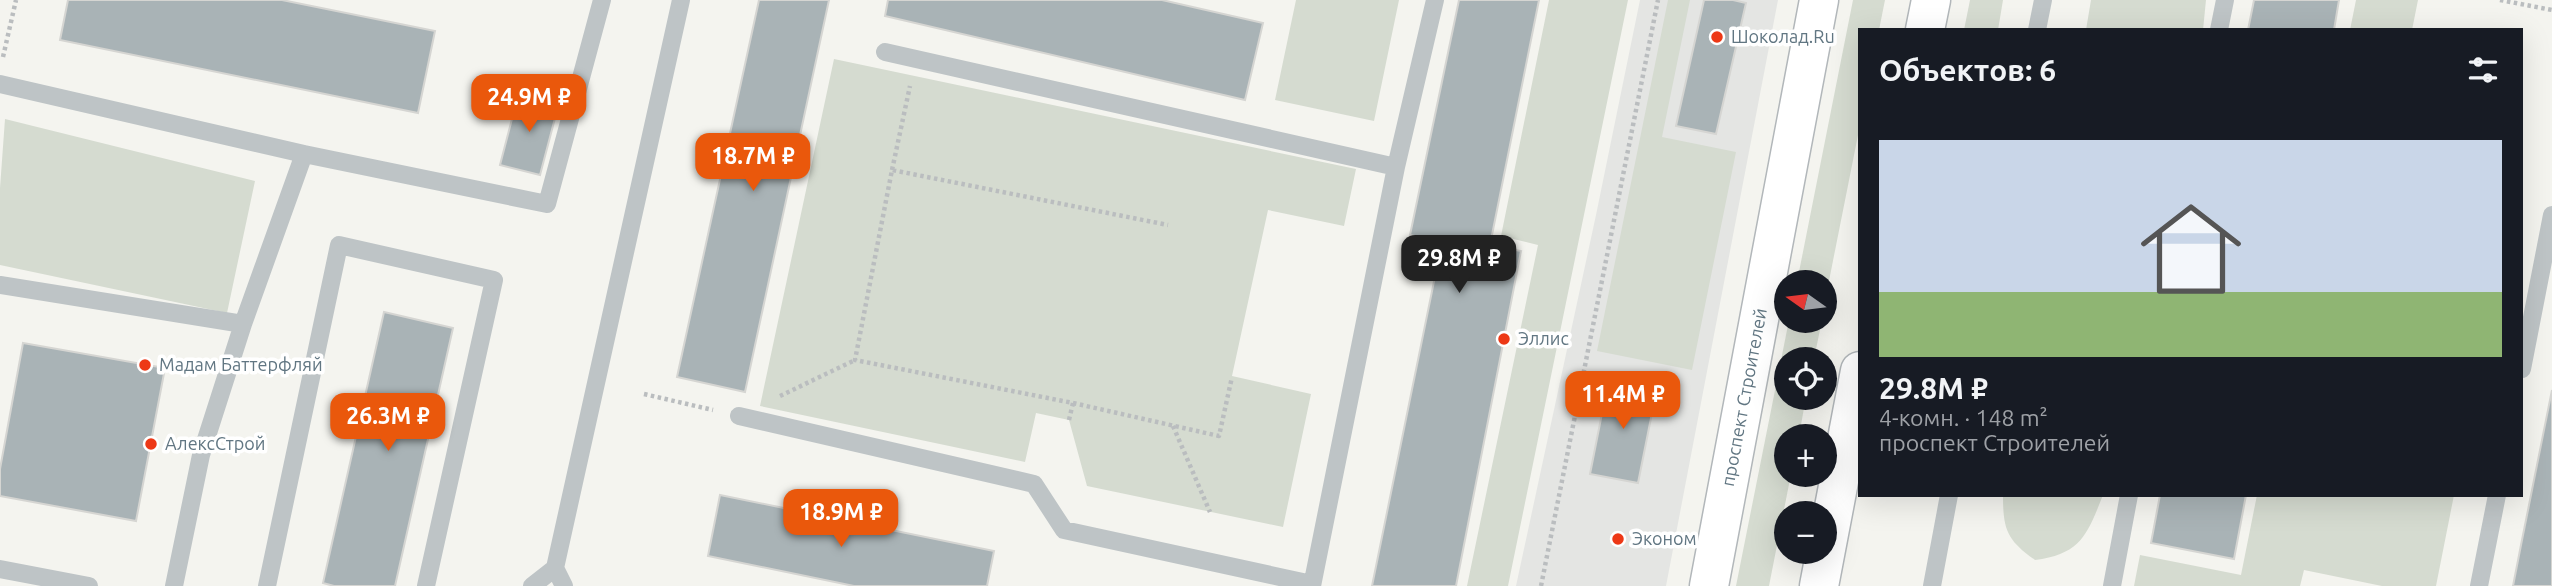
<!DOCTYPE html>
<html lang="ru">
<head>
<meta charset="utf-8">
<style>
  body { margin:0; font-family:Ubuntu,sans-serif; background:#20242c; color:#f1f3f6; height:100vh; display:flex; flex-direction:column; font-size:26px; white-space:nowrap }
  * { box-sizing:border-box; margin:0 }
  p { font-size:23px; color:#9ea1a6 }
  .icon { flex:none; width:38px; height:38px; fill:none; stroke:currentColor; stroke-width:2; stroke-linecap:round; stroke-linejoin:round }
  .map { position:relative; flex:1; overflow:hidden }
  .panel { position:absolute; left:1858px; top:28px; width:665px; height:469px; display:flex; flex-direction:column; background:#171b24; border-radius:0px; box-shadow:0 7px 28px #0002 }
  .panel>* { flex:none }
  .needle { width:46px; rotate:284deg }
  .fabs { position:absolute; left:1774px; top:270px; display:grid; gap:14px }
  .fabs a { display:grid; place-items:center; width:63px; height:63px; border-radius:50%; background:#171b24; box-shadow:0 7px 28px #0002; font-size:35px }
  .price { position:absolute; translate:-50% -60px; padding:0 16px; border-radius:14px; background:#ea580c; color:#fff; font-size:23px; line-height:46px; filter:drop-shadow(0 2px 4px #0008) }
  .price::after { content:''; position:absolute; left:50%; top:42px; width:21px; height:16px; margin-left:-10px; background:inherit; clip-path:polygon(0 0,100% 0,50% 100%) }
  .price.selected { background:#222; color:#fff }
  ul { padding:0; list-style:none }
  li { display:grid; align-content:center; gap:14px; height:371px; padding:0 21px }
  li span { display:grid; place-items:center; height:217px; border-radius:0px; color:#555 }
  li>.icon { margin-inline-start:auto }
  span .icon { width:126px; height:126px; fill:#fffc; stroke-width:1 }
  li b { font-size:30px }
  h2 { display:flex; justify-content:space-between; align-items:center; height:84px; padding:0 21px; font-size:30px }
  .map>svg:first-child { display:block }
</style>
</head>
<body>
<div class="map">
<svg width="2552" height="586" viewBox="0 0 2552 586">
  <rect width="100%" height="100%" fill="#f4f4ef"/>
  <path fill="#e4e5e3" d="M1640,0H1778L1666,586H1516L1596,215Z"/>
  <path fill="#d5dbd0" d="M1296,0H1399L1374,121L1275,100Z
    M1549,0H1628L1508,586H1467L1538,245L1501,236Z
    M1668,0H1690L1662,137L1736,152L1692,370L1597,351Z
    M1853,0H1885L1879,30H1860V125L1825,301V282H1797Z
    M1970,0H2003L1998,30H1964Z
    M2091,0H2206L2203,30H2086Z
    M2356,0H2418L2412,30H2350Z
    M834,59L1356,169L1344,226L1268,210L1232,376L1311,394L1283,527L1087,486L1069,420L1036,413L1025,462L760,406Z
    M5,119L255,181L227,313L0,265V188Z
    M1789,320H1822L1814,359H1787V397H1806L1799,436H1787V474H1791L1769,586H1736Z
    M2003,495H2103C2087,535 2081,554 2035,560C2007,540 2003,530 2003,495Z
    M2257,495H2454L2436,586H2382L2304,570L2300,586H2134L2140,555L2241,575Z"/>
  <path fill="#a9b3b6" stroke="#d5d5d2" stroke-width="2" d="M68,0H282L435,31L418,113L60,40Z
    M759,0H829L745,392L677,377Z
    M888,0H1162L1263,23L1245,100L885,16Z
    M1459,0H1539L1490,245L1521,251L1456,586H1372L1442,242L1410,235Z
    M1704,0H1733L1746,3L1716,134L1676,126Z
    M2254,0H2339L2334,30H2248Z
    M519,92L559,103L540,175L500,165Z
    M384,312L453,328L395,586H334L323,583Z
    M23,343L165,368L136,521L0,496V469Z
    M1609,378L1657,388L1638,483L1590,474Z
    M2552,390V586H2513L2521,545Z
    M720,495L994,551L987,586H854L708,556Z
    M2160,495H2246L2234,559L2151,543Z"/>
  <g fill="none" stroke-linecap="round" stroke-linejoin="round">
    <defs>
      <g id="primary">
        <path d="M1925,30L1931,0"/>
        <path id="s1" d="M1709,586L1819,0"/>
        <path d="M1819,586L1860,371"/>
      </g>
    </defs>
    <use href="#primary" stroke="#b2b7ba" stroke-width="41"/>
    <path stroke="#babdbf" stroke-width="4.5" stroke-dasharray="3.5 3.5" stroke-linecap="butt" d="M2500,0L2552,10
      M3,57L16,0
      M892,170L910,86
      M644,394L713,410
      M780,396L855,360
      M1073,403L1219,436L1232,377
      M1069,420L1073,403L855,360L892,170L1168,225
      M1173,426L1210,512
      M1541,586L1658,0"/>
    <path stroke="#bec4c6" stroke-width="18" d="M2037,30L2043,0
      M2219,30L2225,0
      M885,52L1396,167
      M0,84L304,154
      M0,285L243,324
      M2522,369L2552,215
      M739,416L1034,484L1064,530L1312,584
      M555,568L681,0
      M0,569L89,586
      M174,586L201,455L243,324L304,154L547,204L602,0
      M267,586L339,245L494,280L426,586
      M532,586L555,568L564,586
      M1312,586L1396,167L1435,0
      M1932,586L1949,495
      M2112,586L2129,495
      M2479,586L2497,495"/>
    <use href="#primary" stroke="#fff" stroke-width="38"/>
  </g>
  <g fill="#ed3816" stroke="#fff" stroke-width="2.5">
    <circle cx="1717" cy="37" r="7"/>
    <circle cx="1504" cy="339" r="7"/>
    <circle cx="145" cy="365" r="7"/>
    <circle cx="151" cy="444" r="7"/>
    <circle cx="1618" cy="539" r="7"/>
  </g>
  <g text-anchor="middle" stroke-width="7" stroke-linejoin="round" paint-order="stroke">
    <g font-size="18" fill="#617682" stroke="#fff" text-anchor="start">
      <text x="1731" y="43">Шоколад.Ru</text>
      <text x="1518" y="345">Эллис</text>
      <text x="159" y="371">Мадам Баттерфляй</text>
      <text x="165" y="450">АлексСтрой</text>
      <text x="1632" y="545">Эконом</text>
    </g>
    <g font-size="18" fill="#617682" stroke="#fff">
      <text dy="6" stroke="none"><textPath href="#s1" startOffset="192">проспект Строителей</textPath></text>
    </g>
  </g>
</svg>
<div class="fabs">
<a><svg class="needle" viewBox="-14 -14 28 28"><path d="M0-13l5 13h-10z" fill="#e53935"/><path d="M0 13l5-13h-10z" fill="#9ea1a6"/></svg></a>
<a><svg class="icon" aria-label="locate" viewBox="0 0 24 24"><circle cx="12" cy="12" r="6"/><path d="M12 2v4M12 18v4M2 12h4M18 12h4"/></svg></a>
<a>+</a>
<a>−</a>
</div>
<b class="price" style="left:529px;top:134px">24.9M ₽</b>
<b class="price" style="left:753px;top:193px">18.7M ₽</b>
<b class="price selected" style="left:1459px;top:295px">29.8M ₽</b>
<b class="price" style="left:1623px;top:431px">11.4M ₽</b>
<b class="price" style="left:388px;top:453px">26.3M ₽</b>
<b class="price" style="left:841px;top:549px">18.9M ₽</b>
<section class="panel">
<h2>Объектов: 6<svg class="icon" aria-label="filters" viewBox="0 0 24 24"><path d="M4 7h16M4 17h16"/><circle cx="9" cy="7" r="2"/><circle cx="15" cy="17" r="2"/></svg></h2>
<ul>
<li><span style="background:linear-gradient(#c9d6e8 70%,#8fb573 0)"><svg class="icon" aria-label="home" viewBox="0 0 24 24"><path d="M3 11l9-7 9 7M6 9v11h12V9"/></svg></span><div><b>29.8M ₽</b><p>4-комн. · 148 m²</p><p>проспект Строителей</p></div></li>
</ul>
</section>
</div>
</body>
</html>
